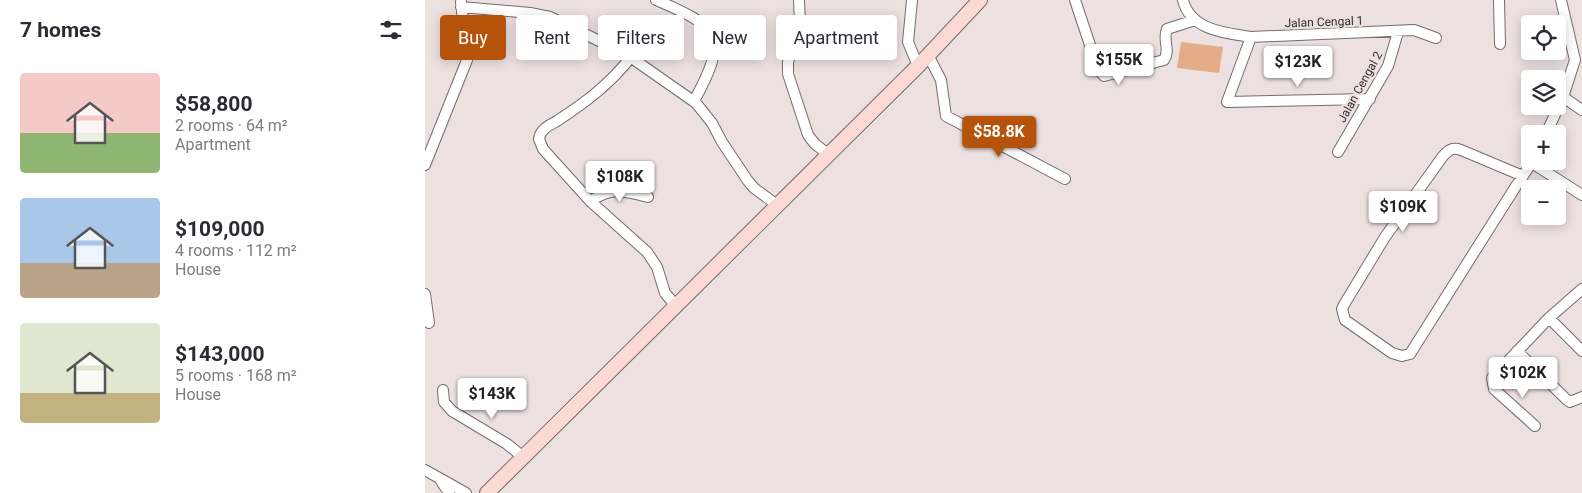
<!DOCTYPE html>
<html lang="en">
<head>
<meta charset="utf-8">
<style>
  body { margin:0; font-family:Roboto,sans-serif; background:#f2f2f3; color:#2b2b33; height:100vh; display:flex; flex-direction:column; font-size:19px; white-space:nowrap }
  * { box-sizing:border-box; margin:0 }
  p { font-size:16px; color:#7c7c81 }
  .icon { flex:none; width:28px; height:28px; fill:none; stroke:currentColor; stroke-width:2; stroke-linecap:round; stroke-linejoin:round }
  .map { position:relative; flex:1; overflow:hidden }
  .drawer { display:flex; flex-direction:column; background:#fff; width:425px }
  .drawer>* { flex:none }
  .top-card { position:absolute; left:15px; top:15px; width:475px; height:45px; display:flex; gap:10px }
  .tools { position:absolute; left:1096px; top:15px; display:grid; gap:10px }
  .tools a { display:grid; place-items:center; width:45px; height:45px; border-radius:5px; background:#fff; box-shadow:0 2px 12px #0003; font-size:25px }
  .price { position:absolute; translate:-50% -42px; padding:0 11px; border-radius:5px; background:#fff; color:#222; font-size:16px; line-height:32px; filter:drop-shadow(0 1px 2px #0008) }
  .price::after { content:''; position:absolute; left:50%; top:30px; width:15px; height:11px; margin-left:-8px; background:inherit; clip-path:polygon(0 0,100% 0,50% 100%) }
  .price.on { background:#b45309; color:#fff }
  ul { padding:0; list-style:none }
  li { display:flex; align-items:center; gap:15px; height:125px; padding:0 20px }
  li span { display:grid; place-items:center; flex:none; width:140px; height:100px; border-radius:5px; color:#555 }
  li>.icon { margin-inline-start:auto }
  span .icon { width:60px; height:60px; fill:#fffc; stroke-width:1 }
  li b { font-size:21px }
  h2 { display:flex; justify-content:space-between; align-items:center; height:60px; padding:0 20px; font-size:21px }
  .chip { padding:0 18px; border-radius:5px; background:#fff; box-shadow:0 2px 12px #0003; font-size:18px; line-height:45px }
  .chip.on { background:#b45309; color:#fff }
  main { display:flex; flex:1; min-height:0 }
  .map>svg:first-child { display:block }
</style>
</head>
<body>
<main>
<section class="drawer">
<h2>7 homes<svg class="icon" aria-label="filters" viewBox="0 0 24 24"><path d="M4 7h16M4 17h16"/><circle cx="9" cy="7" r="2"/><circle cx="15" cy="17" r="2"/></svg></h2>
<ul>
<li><span style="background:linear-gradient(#f6c9c9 60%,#8fb573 0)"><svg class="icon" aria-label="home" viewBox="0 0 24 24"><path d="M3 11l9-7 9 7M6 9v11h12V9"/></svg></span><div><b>$58,800</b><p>2 rooms · 64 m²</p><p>Apartment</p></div></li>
<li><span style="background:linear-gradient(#a9c7e8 65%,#b9a48a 0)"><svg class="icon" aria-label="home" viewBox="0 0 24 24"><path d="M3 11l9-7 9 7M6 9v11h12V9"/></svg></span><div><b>$109,000</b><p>4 rooms · 112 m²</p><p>House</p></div></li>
<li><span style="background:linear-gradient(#dfe7d0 70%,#c2b280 0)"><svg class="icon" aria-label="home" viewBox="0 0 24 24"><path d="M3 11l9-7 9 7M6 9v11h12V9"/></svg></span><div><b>$143,000</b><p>5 rooms · 168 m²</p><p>House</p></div></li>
</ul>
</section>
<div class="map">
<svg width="1157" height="493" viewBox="0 0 1157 493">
  <rect width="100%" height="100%" fill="#ede0e1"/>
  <path fill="#e5ad87" d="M756,42L798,47L794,73L752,68Z"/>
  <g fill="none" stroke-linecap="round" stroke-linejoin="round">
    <defs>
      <path id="street" d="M231,0C295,27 304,37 269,101
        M374,0L375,24L363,62V74L383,135L390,144L403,154
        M487,0L483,42L493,66
        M650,0L673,69L679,76L739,60C746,50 737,40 742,29L770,20
        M758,0C765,30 800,33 826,37L989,30L1011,38
        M1074,0L1075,44
        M36,7L105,13L125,17L201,54L271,103L287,123L297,142L323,181L329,188L352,205
        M826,37L802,102L945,99
        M503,55L516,80L521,116L640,179
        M206,57C185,84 161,102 132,121C125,125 115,129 114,139L118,149L165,201L222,252L232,267L240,293L251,306
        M1138,97L1157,110
        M1121,134L1138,97L1150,60L1136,0
        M913,152L963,66L973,32
        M1107,163L1157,195
        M0,165L42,60L36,2
        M1098,176L1036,150C1027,147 1024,150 1018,156L960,237L920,303L917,309L920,320L967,353L977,356L985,354L1091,186L1108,161
        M165,201C189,186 198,191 223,197
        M0,294L4,323
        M1124,318L1157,351
        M1092,351L1141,399L1145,402L1157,397
        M18,390L19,402L27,411L82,444L98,457
        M1110,426L1069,389L1067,378L1124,318L1157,289
        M0,470L41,493
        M16,481L24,493"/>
      <path id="secondary" d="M62,493L493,66L555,0"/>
    </defs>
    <use href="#street" stroke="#766a6b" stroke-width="12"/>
    <use href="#secondary" stroke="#766a6b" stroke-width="16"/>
    <use href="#street" stroke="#fff" stroke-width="10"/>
    <use href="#secondary" stroke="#fbdad3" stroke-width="14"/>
  </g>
  <g text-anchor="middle" stroke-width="4.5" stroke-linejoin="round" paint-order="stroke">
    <g font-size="12" fill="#322d2d" stroke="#ede0e1">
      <text transform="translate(899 22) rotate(-2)" y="4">Jalan Cengal 1</text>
      <text transform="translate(935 87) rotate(-61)" y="4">Jalan Cengal 2</text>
    </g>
  </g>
</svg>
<div class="tools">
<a><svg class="icon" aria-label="locate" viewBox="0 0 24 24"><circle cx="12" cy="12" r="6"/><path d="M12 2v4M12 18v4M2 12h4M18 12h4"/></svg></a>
<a><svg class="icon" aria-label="layers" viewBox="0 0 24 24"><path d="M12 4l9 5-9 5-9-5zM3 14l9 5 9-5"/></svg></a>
<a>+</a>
<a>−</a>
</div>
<b class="price" style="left:694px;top:86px">$155K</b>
<b class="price" style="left:873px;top:88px">$123K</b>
<b class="price on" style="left:574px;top:158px">$58.8K</b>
<b class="price" style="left:195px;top:203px">$108K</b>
<b class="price" style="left:978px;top:233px">$109K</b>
<b class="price" style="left:1098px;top:399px">$102K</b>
<b class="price" style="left:67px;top:420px">$143K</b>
<div class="top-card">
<a class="chip on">Buy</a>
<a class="chip">Rent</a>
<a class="chip">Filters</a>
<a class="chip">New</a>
<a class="chip">Apartment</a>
</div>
</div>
</main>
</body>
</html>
